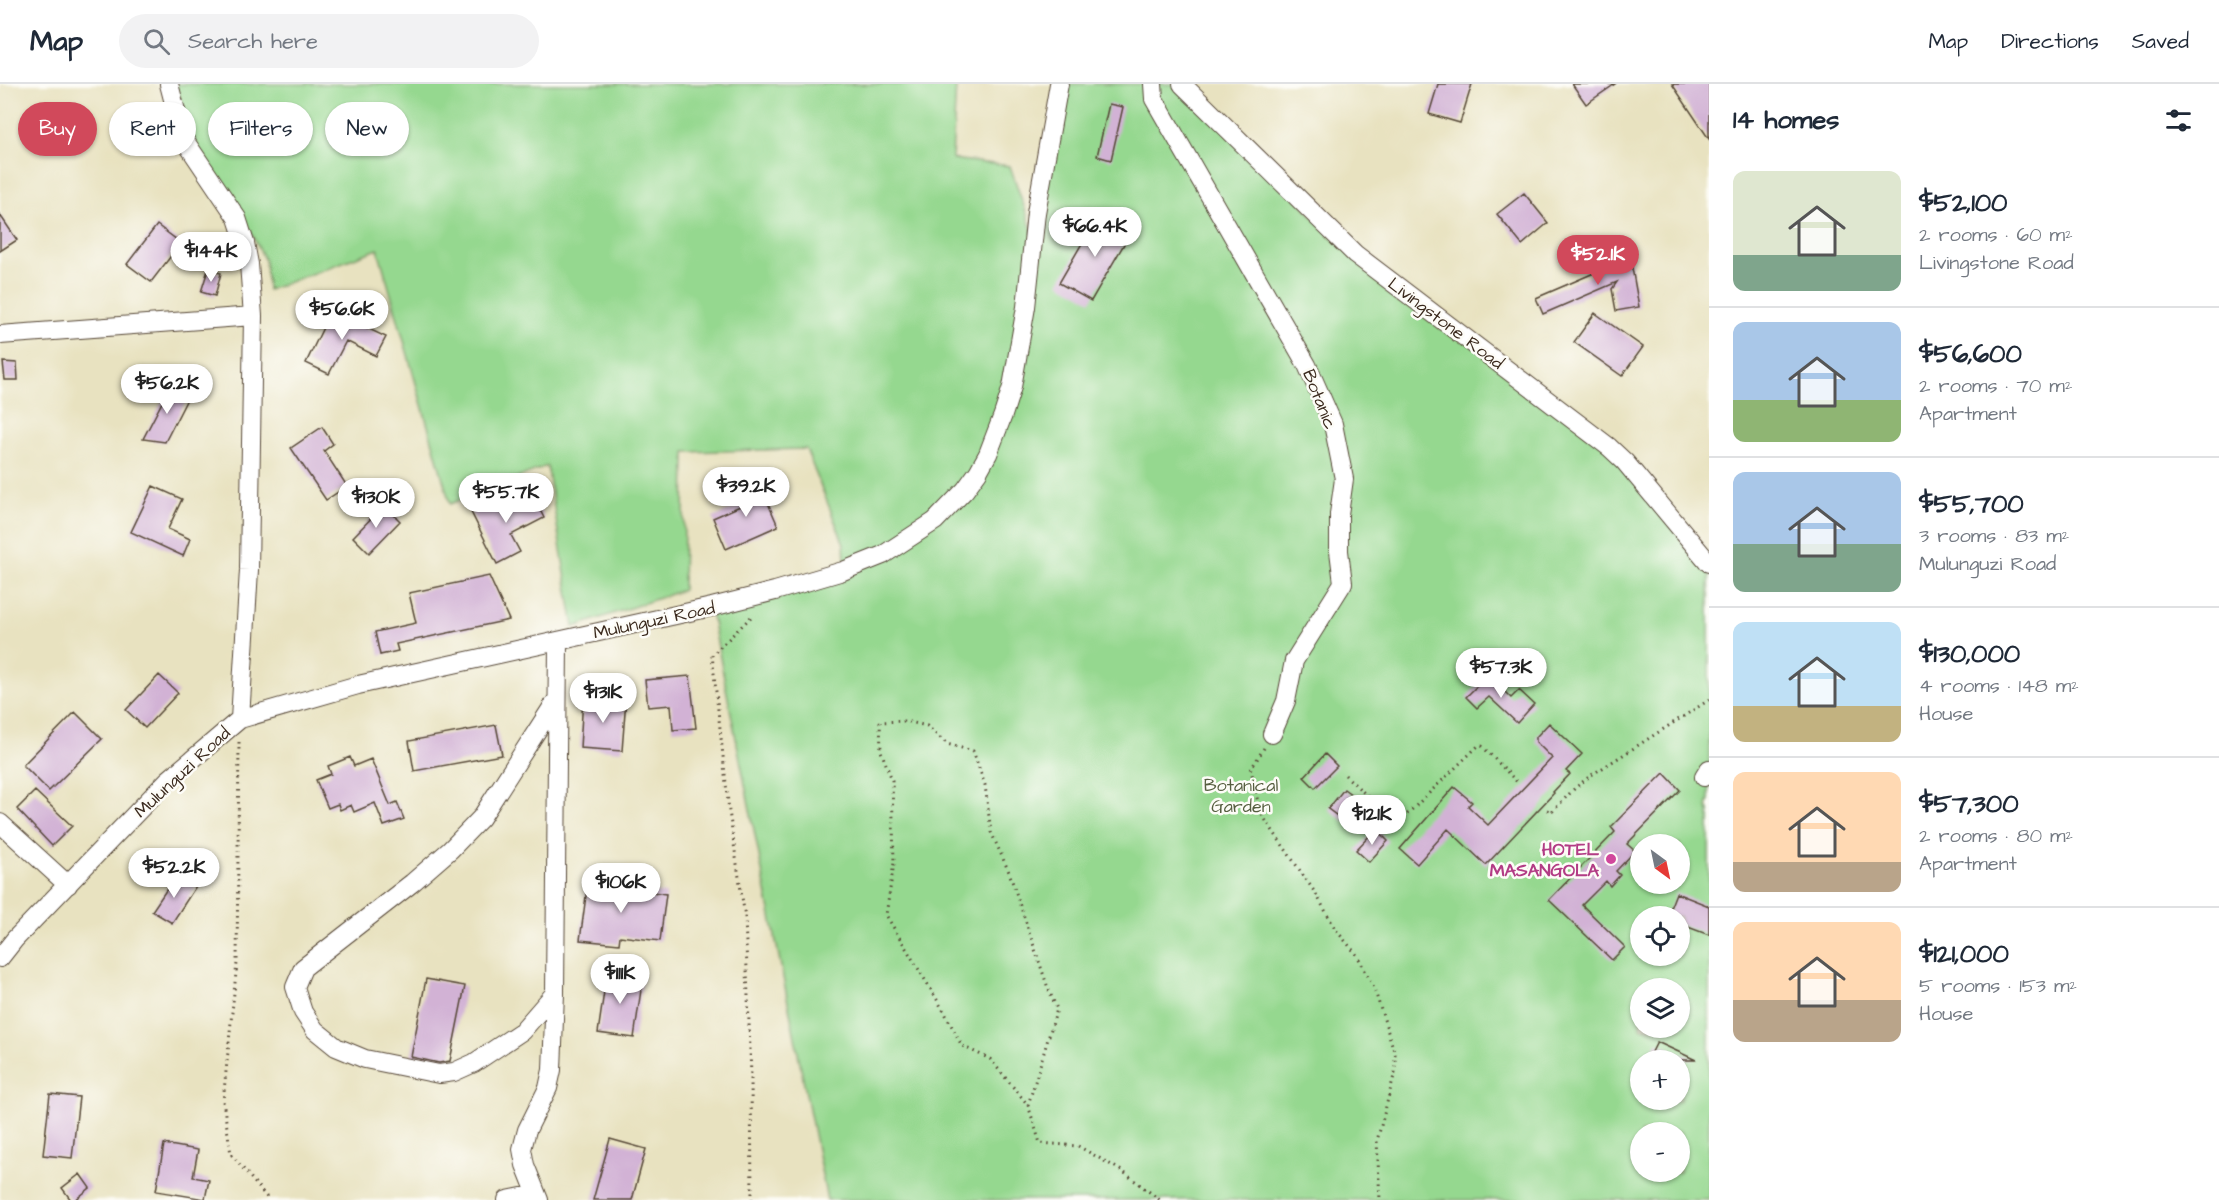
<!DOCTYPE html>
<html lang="en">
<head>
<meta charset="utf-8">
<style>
  body { margin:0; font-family:"Architects Daughter",sans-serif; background:#f2f2f3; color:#1f2937; height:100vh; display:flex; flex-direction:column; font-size:22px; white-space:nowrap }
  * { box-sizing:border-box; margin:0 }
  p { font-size:20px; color:#747a83 }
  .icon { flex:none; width:33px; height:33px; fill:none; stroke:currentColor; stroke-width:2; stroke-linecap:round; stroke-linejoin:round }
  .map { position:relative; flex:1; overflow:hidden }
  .sheet { display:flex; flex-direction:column; background:#fff; width:510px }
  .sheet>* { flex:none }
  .hud { position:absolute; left:18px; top:18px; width:570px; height:54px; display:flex; gap:12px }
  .needle { width:39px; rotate:147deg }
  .tools { position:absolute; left:1630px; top:750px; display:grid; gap:12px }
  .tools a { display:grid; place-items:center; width:60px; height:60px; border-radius:50%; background:#fff; box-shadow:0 2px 4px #0004; font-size:30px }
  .price { position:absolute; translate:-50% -51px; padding:0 14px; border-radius:21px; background:#fff; color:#222; font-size:20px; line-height:39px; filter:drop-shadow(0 2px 3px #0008) }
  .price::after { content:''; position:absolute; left:50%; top:36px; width:18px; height:14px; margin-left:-9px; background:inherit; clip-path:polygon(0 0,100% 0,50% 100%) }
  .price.on { background:#d1495b; color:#fff }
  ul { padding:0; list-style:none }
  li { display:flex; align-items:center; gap:18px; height:150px; padding:0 24px }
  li+li { border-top:2px solid #e0e1e3 }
  li span { display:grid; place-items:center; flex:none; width:168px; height:120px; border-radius:12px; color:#555 }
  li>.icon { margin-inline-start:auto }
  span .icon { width:72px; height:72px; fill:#fffc; stroke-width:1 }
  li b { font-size:26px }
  h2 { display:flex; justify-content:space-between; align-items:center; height:72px; padding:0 24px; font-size:26px }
  .tag { padding:0 21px; border-radius:27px; background:#fff; box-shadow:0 2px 4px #0004; font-size:21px; line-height:54px }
  .tag.on { background:#d1495b; color:#fff }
  header { display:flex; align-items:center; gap:36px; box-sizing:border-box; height:84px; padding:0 30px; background:#fff; border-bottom:2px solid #e0e1e3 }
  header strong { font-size:28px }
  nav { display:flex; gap:33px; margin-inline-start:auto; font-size:21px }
  .search { width:420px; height:54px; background:#f2f2f3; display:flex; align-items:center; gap:15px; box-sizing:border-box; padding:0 21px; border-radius:33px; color:#747a83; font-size:22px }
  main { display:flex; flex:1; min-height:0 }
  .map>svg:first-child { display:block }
</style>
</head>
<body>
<header>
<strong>Map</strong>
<div class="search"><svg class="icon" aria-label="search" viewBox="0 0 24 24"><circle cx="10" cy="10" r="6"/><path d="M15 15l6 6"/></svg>Search here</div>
<nav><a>Map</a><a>Directions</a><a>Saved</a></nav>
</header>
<main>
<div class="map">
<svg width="1709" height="1116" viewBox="0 0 1709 1116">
  <rect width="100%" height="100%" fill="#fdfcf7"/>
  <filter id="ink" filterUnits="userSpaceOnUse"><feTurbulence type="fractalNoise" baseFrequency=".0167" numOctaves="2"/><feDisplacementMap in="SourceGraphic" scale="12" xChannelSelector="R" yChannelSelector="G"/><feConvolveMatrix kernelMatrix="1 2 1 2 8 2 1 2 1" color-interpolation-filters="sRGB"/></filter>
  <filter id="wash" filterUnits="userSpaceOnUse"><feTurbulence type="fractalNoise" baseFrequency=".008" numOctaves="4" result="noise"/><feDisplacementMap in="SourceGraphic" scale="24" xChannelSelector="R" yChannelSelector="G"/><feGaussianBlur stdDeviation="1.35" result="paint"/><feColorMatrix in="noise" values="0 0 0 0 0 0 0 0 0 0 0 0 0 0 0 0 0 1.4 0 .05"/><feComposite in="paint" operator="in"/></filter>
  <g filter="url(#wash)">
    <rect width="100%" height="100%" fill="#e8e2c0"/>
    <path fill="#95d88f" stroke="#688156" stroke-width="1.5" fill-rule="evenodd" d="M175,0H956L952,75L1010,82L1037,160L1062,0H1188L1342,163L1617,368L1709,485V715L1707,723L1709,726V1116H827L711,528L846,494L844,460L806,365L685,368L683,506L574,543L547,382L450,420L378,165L268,206L265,177L251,148L214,95L195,58ZM1641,760H1680V800H1641ZM1641,832H1680V872H1641ZM1641,904H1680V944H1641ZM1641,976H1680V1016H1641ZM1641,1048H1680V1088H1641Z"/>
    <g id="blocks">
      <path fill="#d2b2d5" d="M1438,0H1472L1460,39L1429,30Z
        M1572,0H1615L1586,20Z
        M1672,0H1709V55Z
        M1109,20L1123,23L1111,76L1097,72Z
        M1524,109L1548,139L1522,161L1497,130Z
        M1099,130L1131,148L1091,217L1059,199Z
        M0,131L17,156L0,167Z
        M157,141L181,159L151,198L127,180Z
        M1629,167L1639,223L1616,227L1612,205L1617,198L1543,230L1536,214L1608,183L1606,171Z
        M208,186L221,189L215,212L201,208Z
        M331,227L386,253L376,272L346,257L329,290L306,279Z
        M1595,229L1643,263L1622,292L1574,258Z
        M3,278L17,279L18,296H5Z
        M171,301L189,311L165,358L143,355Z
        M322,343L333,360L324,367L347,402L326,416L291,364Z
        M758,396L778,442L726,465L713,434L747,419L741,403Z
        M153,402L182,415L168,445L190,455L183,472L131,448Z
        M532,410L544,434L511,451L520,468L497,480L471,428L502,413L507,423Z
        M384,421L400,437L369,469L353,453Z
        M489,492L509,536L396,560L398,567L380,571L375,548L416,539L409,509Z
        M159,591L178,609L145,644L126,626Z
        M1488,591L1511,614L1519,606L1534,620L1517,639L1489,613L1477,624L1466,613Z
        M690,592L696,644L673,646L671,621L648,623L645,596Z
        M583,613L626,615L622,667L580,664Z
        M75,628L102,655L49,707L23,681Z
        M1549,639L1582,670L1566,687L1570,690L1553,708L1554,709L1486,781L1448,745L1417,780L1400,765L1454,703L1472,718L1468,722L1488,741L1552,674L1536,658V653Z
        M496,641L502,671L414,687L409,657Z
        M1325,670L1337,682L1315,704L1304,693Z
        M350,673L354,682L371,675L390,721L397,718L404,735L384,742L375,719L354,728L351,721L340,726L338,720L328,724L316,696L331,690L328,682Z
        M1664,689L1680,706L1627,760L1635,767L1616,787L1620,791L1610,802L1606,797L1582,821L1625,863L1612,876L1549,816L1615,748L1611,743Z
        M1344,705L1360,717L1344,737L1328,725Z
        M35,707L72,742L52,762L17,725Z
        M1376,745L1388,757L1369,778L1356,766Z
        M177,790L196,802L172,839L152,827Z
        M588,797L622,801V804L666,810L660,857L620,852L619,860L580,856Z
        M1676,809L1709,822V851L1680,840V832H1667Z
        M607,887L643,892L634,954L598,949Z
        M426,895L465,902L450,977L439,979L411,973Z
        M1657,958L1696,976H1648Z
        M50,1010L79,1013L72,1074L43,1071Z
        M610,1055L646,1065L632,1116H593Z
        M164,1060L198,1066L193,1093L209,1096L205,1115L156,1107Z
        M80,1090L90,1104L75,1116H71L62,1104Z"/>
    </g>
  </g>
  <g filter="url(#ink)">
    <use href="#blocks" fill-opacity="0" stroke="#554636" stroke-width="1.5"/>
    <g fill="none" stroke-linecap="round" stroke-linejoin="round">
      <defs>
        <path id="minor" d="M169,0L183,54L237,134L245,159L249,180L253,232L249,486L240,635
          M1153,0L1154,15L1307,281L1333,340L1344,395L1339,430V467L1343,499L1294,577L1286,617L1272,650
          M1182,0L1355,170L1609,363L1625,378L1709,479
          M0,251L253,232
          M1704,693L1709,685
          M0,739L68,801
          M0,874L15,855L168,696L240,635L358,601L712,523L775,507L843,487L883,471L935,437L965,406L978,388L988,370L1003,331L1012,303L1026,223L1036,129L1059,0
          M555,909L522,947L474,979L454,988L439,990L365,975L336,963L315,946L303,928L295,903L303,884L412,799L450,766L481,734L556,617
          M507,1116L536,1110
          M539,1116L525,1081L522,1065L527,1046L548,1004L552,986L555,909L558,557"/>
      </defs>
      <use href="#minor" stroke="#554636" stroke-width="20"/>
      <path stroke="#554636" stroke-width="3" stroke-dasharray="1.5 4.5" stroke-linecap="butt" d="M239,658L237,879L223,1017L231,1070L269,1116
        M1264,664L1251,685L1260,728L1316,810L1336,846L1357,871L1374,904L1395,970V988L1377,1057L1380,1116
        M1345,691L1395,738H1399L1478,662H1482L1518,699
        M1547,726L1552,728L1575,704L1590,692L1709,616
        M1028,1021L1057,925L1048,904L1009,788L991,748L985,701L973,667L947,660L927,642L905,637L880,638L881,667L892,696L894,779L886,831L945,929L962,962L990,975L1028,1021L1040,1059L1078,1062L1122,1087L1160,1116
        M752,1116L751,992L745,833L729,727L712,571L753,531"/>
      <use href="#minor" stroke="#fff" stroke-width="18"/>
    </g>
  </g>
  <circle fill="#d1479c" stroke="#fdfcf7" stroke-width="2" cx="1611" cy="775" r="6"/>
  <g text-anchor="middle" stroke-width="5" stroke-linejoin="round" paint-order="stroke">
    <g font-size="18" fill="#3b2a1e" stroke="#fdfcf7">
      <text transform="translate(1446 239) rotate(37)" y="6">Livingstone Road</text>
      <text transform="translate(1320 315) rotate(68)" y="6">Botanic</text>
      <text transform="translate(654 536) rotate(-12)" y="6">Mulunguzi Road</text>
      <text transform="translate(182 688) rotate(-43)" y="6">Mulunguzi Road</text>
    </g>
    <g font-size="18" fill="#565e40" stroke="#fdfcf7">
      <text x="1241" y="707">Botanical<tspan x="1241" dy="21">Garden</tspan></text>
    </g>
    <g font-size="18" font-weight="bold" fill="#b23c85" stroke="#fdfcf7" text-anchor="end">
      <text x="1599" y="771">HOTEL<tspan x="1599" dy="21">MASANGOLA</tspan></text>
    </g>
  </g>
</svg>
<div class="tools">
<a><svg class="needle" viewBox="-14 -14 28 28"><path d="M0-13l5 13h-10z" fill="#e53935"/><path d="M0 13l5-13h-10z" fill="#747a83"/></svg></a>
<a><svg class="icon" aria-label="locate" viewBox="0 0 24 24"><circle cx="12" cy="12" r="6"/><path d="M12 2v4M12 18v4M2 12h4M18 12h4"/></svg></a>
<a><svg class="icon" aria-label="layers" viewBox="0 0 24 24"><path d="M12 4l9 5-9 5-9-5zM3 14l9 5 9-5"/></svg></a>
<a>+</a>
<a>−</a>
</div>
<b class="price" style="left:1095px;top:174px">$66.4K</b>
<b class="price" style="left:211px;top:199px">$144K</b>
<b class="price on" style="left:1598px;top:202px">$52.1K</b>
<b class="price" style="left:342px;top:257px">$56.6K</b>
<b class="price" style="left:167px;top:331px">$56.2K</b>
<b class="price" style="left:746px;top:434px">$39.2K</b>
<b class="price" style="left:506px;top:440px">$55.7K</b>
<b class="price" style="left:376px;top:445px">$130K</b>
<b class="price" style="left:1501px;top:615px">$57.3K</b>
<b class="price" style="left:603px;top:640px">$131K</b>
<b class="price" style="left:1372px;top:762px">$121K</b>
<b class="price" style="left:174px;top:815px">$52.2K</b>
<b class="price" style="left:621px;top:830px">$106K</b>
<b class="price" style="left:620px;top:921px">$111K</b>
<div class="hud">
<a class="tag on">Buy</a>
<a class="tag">Rent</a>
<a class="tag">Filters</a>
<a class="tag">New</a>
</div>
</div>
<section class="sheet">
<h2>14 homes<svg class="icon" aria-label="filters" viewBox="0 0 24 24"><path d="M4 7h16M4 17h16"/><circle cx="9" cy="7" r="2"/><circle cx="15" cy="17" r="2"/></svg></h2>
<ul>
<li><span style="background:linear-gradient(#dfe7d0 70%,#7fa58c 0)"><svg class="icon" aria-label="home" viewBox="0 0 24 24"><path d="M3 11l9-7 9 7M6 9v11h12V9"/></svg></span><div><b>$52,100</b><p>2 rooms · 60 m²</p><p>Livingstone Road</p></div></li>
<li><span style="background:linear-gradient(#a9c7e8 65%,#8fb573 0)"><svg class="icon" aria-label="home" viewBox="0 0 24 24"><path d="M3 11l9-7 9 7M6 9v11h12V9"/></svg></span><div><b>$56,600</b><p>2 rooms · 70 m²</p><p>Apartment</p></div></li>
<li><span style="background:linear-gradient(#a9c7e8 60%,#7fa58c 0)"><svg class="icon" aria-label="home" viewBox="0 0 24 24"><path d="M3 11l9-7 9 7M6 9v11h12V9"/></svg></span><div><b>$55,700</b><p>3 rooms · 83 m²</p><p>Mulunguzi Road</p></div></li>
<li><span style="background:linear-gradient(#bfe0f5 70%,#c2b280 0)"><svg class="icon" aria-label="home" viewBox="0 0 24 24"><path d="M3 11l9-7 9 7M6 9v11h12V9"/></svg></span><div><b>$130,000</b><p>4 rooms · 148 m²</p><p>House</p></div></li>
<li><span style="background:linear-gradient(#ffd9b3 75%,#b9a48a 0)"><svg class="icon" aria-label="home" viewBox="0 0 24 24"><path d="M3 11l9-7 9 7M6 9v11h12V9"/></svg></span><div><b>$57,300</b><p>2 rooms · 80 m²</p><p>Apartment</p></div></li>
<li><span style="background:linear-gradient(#ffd9b3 65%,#b9a48a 0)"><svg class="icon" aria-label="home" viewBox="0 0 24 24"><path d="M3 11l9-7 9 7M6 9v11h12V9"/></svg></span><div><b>$121,000</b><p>5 rooms · 153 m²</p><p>House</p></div></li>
</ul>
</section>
</main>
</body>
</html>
